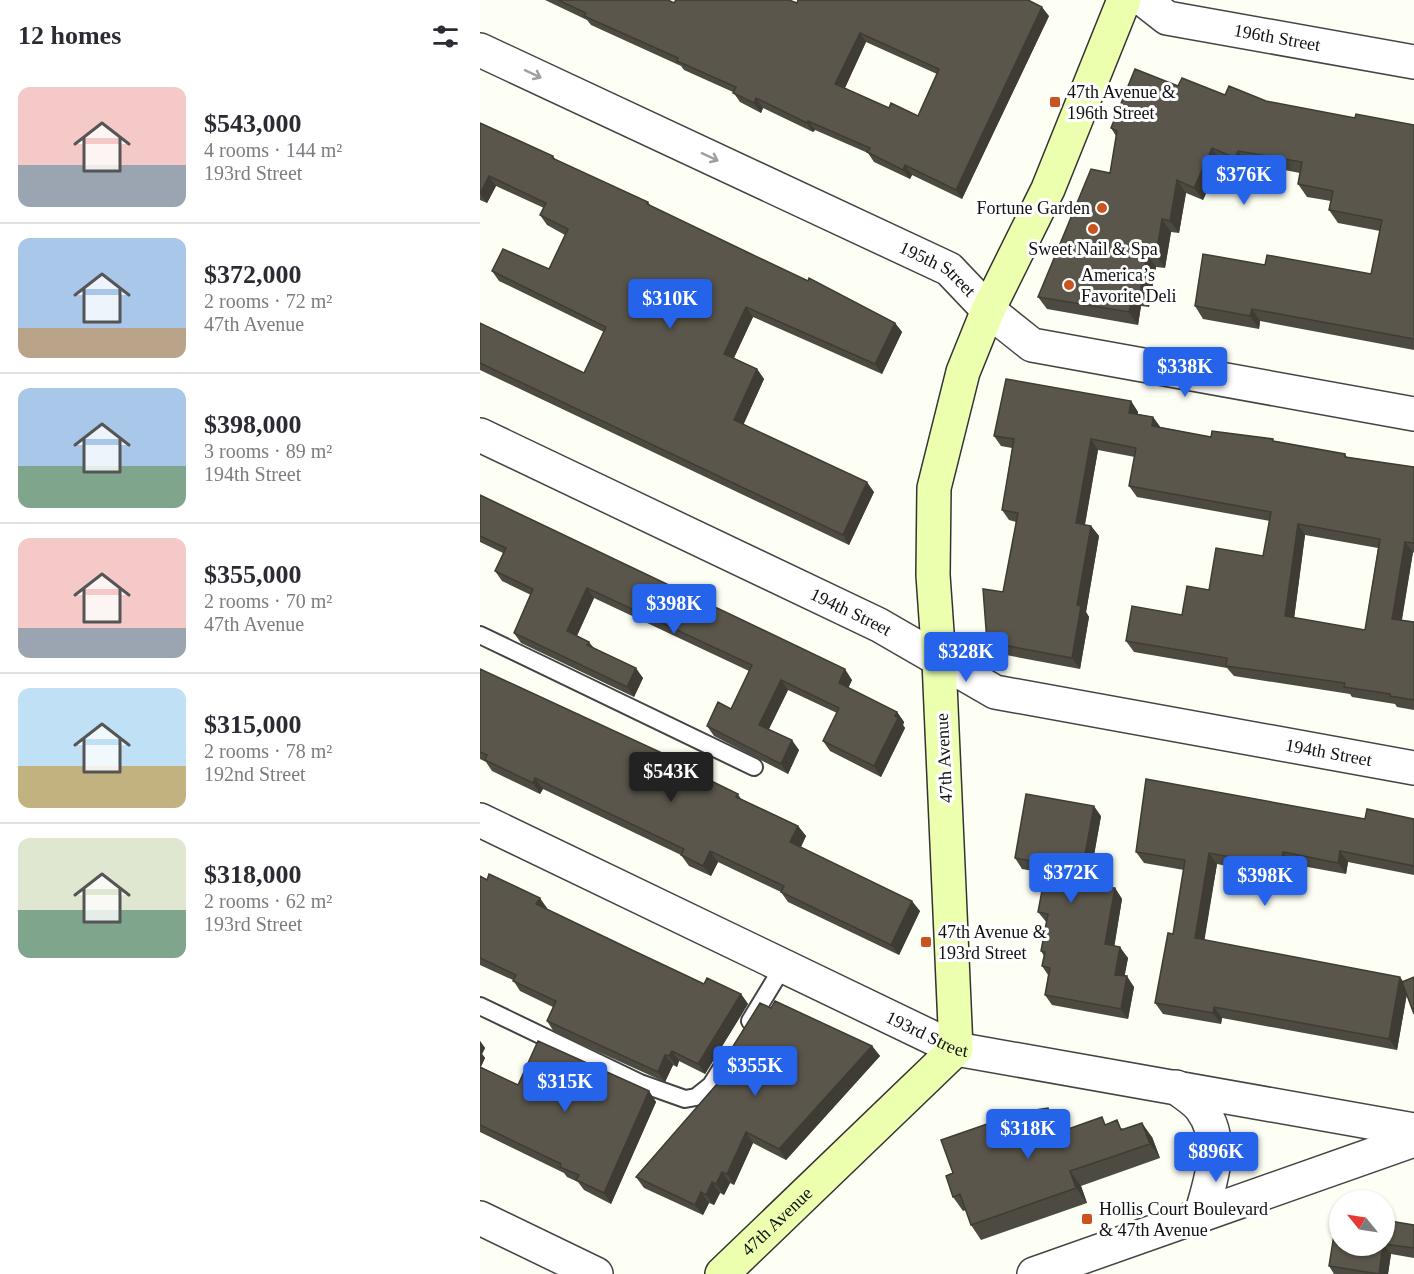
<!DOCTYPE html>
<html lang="en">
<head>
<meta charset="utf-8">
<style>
  body { margin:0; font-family:Georgia,serif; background:#f7f7f7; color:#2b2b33; height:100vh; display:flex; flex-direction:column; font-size:22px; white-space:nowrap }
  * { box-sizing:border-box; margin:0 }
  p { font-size:20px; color:#7c7c81 }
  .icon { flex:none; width:33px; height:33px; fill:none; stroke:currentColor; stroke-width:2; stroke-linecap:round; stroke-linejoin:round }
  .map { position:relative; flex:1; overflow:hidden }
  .side { display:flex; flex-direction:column; background:#fff; width:480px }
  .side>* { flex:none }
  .needle { width:39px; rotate:300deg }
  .tools { position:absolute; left:849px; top:1190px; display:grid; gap:12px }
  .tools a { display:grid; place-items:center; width:66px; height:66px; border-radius:50%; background:#fff; box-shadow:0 2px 4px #0004; font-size:30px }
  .price { position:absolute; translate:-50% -51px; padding:0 14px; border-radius:6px; background:#2563eb; color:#fff; font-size:20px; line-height:39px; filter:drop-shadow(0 2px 3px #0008) }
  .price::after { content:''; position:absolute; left:50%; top:36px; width:18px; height:14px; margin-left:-9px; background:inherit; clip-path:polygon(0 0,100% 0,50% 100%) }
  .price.selected { background:#222; color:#fff }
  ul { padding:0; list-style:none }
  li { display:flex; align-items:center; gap:18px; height:150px; padding:0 18px }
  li+li { border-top:2px solid #e1e1e2 }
  li span { display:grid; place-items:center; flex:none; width:168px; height:120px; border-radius:12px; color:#555 }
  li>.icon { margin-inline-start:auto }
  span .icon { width:72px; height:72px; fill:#fffc; stroke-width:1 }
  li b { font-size:26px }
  h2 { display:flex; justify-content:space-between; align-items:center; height:72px; padding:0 18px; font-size:26px }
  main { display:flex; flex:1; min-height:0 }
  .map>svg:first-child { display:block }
</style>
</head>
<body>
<main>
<section class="side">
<h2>12 homes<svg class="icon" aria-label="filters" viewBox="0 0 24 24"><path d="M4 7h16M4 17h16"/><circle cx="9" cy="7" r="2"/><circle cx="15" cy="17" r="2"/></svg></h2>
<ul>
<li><span style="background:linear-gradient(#f6c9c9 65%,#9aa5b1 0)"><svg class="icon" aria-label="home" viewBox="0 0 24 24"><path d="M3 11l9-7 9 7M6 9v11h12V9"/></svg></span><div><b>$543,000</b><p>4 rooms · 144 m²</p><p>193rd Street</p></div></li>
<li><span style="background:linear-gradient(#a9c7e8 75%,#b9a48a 0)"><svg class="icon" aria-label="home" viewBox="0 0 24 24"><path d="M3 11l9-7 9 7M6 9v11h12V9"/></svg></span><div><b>$372,000</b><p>2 rooms · 72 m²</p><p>47th Avenue</p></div></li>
<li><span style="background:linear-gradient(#a9c7e8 65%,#7fa58c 0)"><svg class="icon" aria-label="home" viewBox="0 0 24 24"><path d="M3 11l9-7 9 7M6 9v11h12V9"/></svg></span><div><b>$398,000</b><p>3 rooms · 89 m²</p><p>194th Street</p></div></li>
<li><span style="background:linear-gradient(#f6c9c9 75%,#9aa5b1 0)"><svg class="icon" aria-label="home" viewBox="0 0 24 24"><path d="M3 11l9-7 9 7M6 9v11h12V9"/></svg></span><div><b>$355,000</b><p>2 rooms · 70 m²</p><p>47th Avenue</p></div></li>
<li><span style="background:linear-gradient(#bfe0f5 65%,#c2b280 0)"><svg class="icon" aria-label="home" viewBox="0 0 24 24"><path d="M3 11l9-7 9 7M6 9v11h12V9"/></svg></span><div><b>$315,000</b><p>2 rooms · 78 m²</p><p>192nd Street</p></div></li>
<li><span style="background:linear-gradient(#dfe7d0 60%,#7fa58c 0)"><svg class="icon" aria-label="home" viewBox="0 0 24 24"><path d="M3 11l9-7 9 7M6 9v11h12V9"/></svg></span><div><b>$318,000</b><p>2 rooms · 62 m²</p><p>193rd Street</p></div></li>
</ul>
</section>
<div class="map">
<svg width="934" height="1274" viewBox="0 0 934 1274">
  <rect width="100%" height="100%" fill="#fdfff4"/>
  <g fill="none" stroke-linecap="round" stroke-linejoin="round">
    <defs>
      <path id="lane" d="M0,635L274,767
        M0,1006L160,1083L205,1099L216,1097L231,1085L249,1056
        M270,1021L304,965"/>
      <g id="street">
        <path id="s1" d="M664,0L687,18L934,62"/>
        <path id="s2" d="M0,50L469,269L508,310L552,345L934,414"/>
        <path id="s3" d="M0,435L399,625L515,692L934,768"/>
        <path id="s4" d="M0,820L476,1049L934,1130"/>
        <path d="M696,1087C704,1094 715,1100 721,1108C746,1141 731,1179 721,1215"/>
        <path d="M0,1218L116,1274"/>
        <path d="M554,1274L934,1140"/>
      </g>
      <g id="secondary">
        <path id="s5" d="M242,1274L476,1049L459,661L453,575L454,488L483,372L508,310L568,189L644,0"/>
      </g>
    </defs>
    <use href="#lane" stroke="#444" stroke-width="20"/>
    <use href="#street" stroke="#444" stroke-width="36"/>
    <use href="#secondary" stroke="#333" stroke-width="36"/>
    <use href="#lane" stroke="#fff" stroke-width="16"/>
    <use href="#street" stroke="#fff" stroke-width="33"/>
    <use href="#secondary" stroke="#ecffaf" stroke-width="33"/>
  </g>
  <path fill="#4d4a41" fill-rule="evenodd" d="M65,0H188L194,3H317L569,16L482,199L432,175L430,179L394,162L388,153L335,130L333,132L283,108L281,113L260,102L253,92L204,70L201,66L111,25L107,20ZM386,42L457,74L438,116L409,108L365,88Z
    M698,86L875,118L934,125V350L780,321L779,329L723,319L715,306L785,265L891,274L900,231L858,223L849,210L851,201L827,197L818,184L820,173L767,163L764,170L741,161L723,200L706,193L699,233L691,232L685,268L676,267L669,307L661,306L658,325L567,309L558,297L630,173L636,136L631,128Z
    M0,123L73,156L76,160L168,202L171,206L415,323L422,332L402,374L273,317L254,358L277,369L284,379L263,425L394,492L369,545L0,370V323L104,373L124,332L19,281L12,271L69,269L85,235L67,225L60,215L64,208L16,186L7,203L0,200Z
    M651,401L658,412V414L673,417L680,427L731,437L795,441L865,454L867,457L934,467V553L933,552L922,620L934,622V710L917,707L915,704L872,697L870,694L754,676L747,668L654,652L646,641L702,615L729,590L783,556L790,521L657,497L649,486L655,457L618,450L605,525L611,526L619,536L606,612L609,617L600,669L515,653L507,642L523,592L536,522L529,520L522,510L532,448L521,446L514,436ZM825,535L898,548L885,630L814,618Z
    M0,495L372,680L368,688L417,712L424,722L423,725L425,728L401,777L350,751L343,741L357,713L308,690L289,729L319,750L308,774L234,736L227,726L251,709L269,671L114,598L97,636L109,642L114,648L163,678L154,697L41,643L34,633L51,595L22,581L15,571L23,553L0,542Z
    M0,669L221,771L227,779L258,794L261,799L318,826L326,836L321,847L440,911L419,955L308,902L301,892L238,862L231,876L209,866L201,855L63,789L60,794L12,771L6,762L0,759Z
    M621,816L609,884L635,888L642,899L634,946L648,958L644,976L654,987L648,1019L572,1005L565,995L568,975L562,966L564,956L561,951L567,923L558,912L565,873L542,869L535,858Z
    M885,819H934V875L868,862L866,874L811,864L808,878L737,864L724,940L927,993L917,1050L742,1018L741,1024L683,1014L675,1003L693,934L704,870L664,863L656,852Z
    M0,876L67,908L66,909L224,984L261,994L268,1004L225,1074L199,1061L197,1067L193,1065L185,1082L74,1032L67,1021L73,1007L40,991L33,980L0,965Z
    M291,1008L392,1046L400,1056L306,1160L273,1143L254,1185L250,1183L244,1195L240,1193L234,1205L229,1203L223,1215L164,1188L156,1177L241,1079L237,1072Z
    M0,1041L5,1048L2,1054L5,1058L1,1067L38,1085L169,1091L176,1102L131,1204L104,1190L98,1182L87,1177L84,1173L0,1132Z
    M578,1123L581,1131L627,1124L672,1137L680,1158L601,1186L607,1203L501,1240L491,1225L486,1210L483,1211L473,1197V1173Z
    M904,1220L934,1225V1258L911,1254L908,1274H854L849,1266L904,1245Z"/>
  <path fill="#3f3c35" d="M562,7L569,16L482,199L476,190Z
    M380,33L386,42L362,94L355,84Z
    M276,98L283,108L281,113L274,103Z
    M328,121L335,130L333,132L327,123Z
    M732,148L741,161L723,200L714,188Z
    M758,151L767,163L764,170L755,158Z
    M425,165L432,175L430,179L423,170Z
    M9,176L16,186L7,203L0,194Z
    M697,180L706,193L699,233L690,221Z
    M682,219L691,232L685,268L676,255Z
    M667,254L676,267L669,307L660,294Z
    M653,293L661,306L658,325L649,312Z
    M266,307L273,317L251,364L244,354Z
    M772,309L780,321L779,329L770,316Z
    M415,323L422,332L402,374L395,364Z
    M277,369L284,379L261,430L254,420Z
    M651,401L658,412L656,424L649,413Z
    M673,417L681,428L672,426Z
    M611,439L618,450L603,534L596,523Z
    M387,482L394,492L369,545L363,535Z
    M818,524L825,535L813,627L805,616Z
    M611,526L619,536L606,612L609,617L600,669L592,658L597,605Z
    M925,542L933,552L920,629L912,619Z
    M107,588L114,598L94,642L87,631Z
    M156,668L163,678L154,697L147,687Z
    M365,669L372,680L366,693L359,683Z
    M301,680L308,690L286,735L279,725Z
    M417,712L424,722L423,725L425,728L401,777L394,766Z
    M312,740L319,750L308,774L301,764Z
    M221,771L229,781L219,775Z
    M55,778L63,789L60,794L53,783Z
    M614,806L621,816L607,893L600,882Z
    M318,826L326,836L318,853L310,842Z
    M230,851L238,862L231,876L223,866Z
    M860,851L868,862L866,874L858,863Z
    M803,852L811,864L808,878L801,866Z
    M729,853L737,864L723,949L715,938Z
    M635,888L642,899L633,955L625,944Z
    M60,898L67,908L64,915L56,904Z
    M432,901L440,911L419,955L411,945Z
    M640,947L648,958L643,985L635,975Z
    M647,976L654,987L648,1019L641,1009Z
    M920,977L928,988L917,1050L909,1039Z
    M261,994L268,1004L225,1074L218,1064Z
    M734,1007L742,1018L741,1024L733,1013Z
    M0,1041L5,1048L2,1054L5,1058L0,1068Z
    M392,1046L400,1056L306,1160L299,1149Z
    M192,1051L199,1061L197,1067L189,1056Z
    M185,1055L193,1065L185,1082L178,1072Z
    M169,1091L176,1102L131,1204L124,1193Z
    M568,1108L578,1123L587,1147L577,1133Z
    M662,1123L672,1137L680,1158L670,1144Z
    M266,1132L273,1143L254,1185L247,1174Z
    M590,1171L601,1186L607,1203L596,1188Z
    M242,1172L250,1183L244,1195L236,1184Z
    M232,1182L240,1193L234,1205L226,1195Z
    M221,1192L229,1203L223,1215L215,1205Z
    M903,1245H904L911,1254L908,1274H899Z"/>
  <path fill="#5a564c" stroke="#3f3c35" stroke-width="1.5" fill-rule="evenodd" d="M78,0H188L194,3L196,0H309L317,3L318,0H548L562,7L476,190L425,165L423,170L387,152L390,148L328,121L327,123L276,98L274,103L253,93L256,87L197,61L198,58L104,16L106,13ZM380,33L459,69L438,116L411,103L409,108L355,84Z
    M655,69L698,86L702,78L745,95L749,86L786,101L875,118L876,114L934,125V339L772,309L770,316L715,306L723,254L785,265L787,255L891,274L902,220L849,210L853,191L818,184L822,162L758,151L755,158L732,148L714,188L697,180L690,221L682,219L676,255L667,254L660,294L653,293L649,312L558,297L611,169L630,173L637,131L631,128Z
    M0,123L73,156L72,158L168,202L167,204L269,253L328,281L329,278L415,323L395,364L266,307L244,354L277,369L254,420L387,482L363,535L0,363V323L104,373L126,327L12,271L23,249L69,269L88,229L60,215L66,203L9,176L0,194Z
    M526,379L651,401L649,413L673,417L672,426L731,437L732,431L793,439V441L865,454V457L934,467V543L925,542L912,619L934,622V700L910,696V694L864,687L865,683L746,666L747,658L646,641L652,606L702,615L707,586L729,590L736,548L783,556L791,512L649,486L656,448L611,439L596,523L611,526L597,605L601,606L592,658L507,642L503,589L523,592L538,513L522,510L534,439L514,436ZM818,524L900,539L885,630L805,616Z
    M0,495L365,669L359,683L417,712L415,716L418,718L394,766L343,741L359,708L301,680L279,725L312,740L301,764L227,726L238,702L251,709L272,665L107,588L87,631L109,642L107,645L156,668L147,687L34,633L53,589L15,571L26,548L0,536Z
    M0,669L221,771L219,775L258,794L256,797L318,826L310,842L432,901L411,945L301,892L304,886L230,851L223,866L201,855L204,849L55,778L53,783L5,760L7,755L0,752Z
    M666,779L885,819L887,809L934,819V866L860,851L858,863L803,852L801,866L729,853L715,938L920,977L909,1039L734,1007L733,1013L675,1003L688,933L693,934L705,860L656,852Z
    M546,794L614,806L600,882L635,888L625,944L640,947L635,975L647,976L641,1009L565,995L570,968L562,966L565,952L561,951L568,914L558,912L567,864L535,858Z
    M9,874L60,898L56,904L152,950L224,984L227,978L261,994L218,1064L192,1051L189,1056L185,1055L178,1072L67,1021L76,1001L33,981L36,975L0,958V876L7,880Z
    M934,977V1014L922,982Z
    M295,1001L392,1046L299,1149L266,1132L247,1174L242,1172L236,1184L232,1182L226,1195L221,1192L215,1205L156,1177L244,1076L237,1072L280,1003L291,1008Z
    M58,1041L169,1091L124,1193L96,1180L99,1175L80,1167L81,1164L0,1125V1067L38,1085Z
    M568,1108L577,1133L622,1117L625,1125L637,1120L641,1130L662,1123L670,1144L590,1171L596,1188L491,1225L480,1194L473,1197L466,1176L473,1173L461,1140L542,1112Z
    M857,1216L860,1217V1245H903L899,1274L849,1266Z
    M904,1220L934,1225V1248L904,1244Z"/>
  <defs><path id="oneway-shaft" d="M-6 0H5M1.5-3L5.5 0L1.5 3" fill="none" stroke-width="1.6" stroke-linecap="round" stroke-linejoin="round" transform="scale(1.5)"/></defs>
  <g stroke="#a0a0a0">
    <use href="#oneway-shaft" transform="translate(53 74) rotate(25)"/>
    <use href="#oneway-shaft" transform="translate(230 157) rotate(25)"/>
  </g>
  <g fill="#c95420" stroke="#fff" stroke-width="2">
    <rect x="569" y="96" width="12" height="12" rx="3"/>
    <circle cx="622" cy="208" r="6"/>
    <circle cx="613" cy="229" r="6"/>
    <circle cx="589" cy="285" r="6"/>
    <rect x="440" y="936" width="12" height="12" rx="3"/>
    <rect x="601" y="1213" width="12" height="12" rx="3"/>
  </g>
  <g text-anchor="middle" stroke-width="6" stroke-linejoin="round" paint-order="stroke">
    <g font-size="18" fill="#111" stroke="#fff">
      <text dy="6" stroke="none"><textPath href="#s1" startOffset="141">196th Street</textPath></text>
      <text dy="6" stroke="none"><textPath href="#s2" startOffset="508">195th Street</textPath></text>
      <text dy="6" stroke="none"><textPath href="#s3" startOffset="411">194th Street</textPath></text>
      <text dy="6" stroke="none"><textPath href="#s3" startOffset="915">194th Street</textPath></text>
      <text transform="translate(464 758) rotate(-93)" y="6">47th Avenue</text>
      <text dy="6" stroke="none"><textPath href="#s4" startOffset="496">193rd Street</textPath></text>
      <text dy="6" stroke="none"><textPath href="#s5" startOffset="76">47th Avenue</textPath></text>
    </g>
    <g font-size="18" fill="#111" stroke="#fff" text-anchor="start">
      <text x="587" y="98">47th Avenue &amp;<tspan x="587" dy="21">196th Street</tspan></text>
      <text x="610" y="214" text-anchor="end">Fortune Garden</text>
      <text x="613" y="255" text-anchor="middle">Sweet Nail &amp; Spa</text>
      <text x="601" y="281">America’s<tspan x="601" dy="21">Favorite Deli</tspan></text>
      <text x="458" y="938">47th Avenue &amp;<tspan x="458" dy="21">193rd Street</tspan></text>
      <text x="619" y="1215">Hollis Court Boulevard<tspan x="619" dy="21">&amp; 47th Avenue</tspan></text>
    </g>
  </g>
</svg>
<div class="tools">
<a><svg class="needle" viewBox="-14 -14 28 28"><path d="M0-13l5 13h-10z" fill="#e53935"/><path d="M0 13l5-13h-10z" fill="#7c7c81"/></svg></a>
</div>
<b class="price" style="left:764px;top:206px">$376K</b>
<b class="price" style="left:190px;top:330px">$310K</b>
<b class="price" style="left:705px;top:398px">$338K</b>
<b class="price" style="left:194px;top:635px">$398K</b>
<b class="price" style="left:486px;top:683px">$328K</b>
<b class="price selected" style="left:191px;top:803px">$543K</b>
<b class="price" style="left:591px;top:904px">$372K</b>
<b class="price" style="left:785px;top:907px">$398K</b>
<b class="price" style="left:275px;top:1097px">$355K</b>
<b class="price" style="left:85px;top:1113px">$315K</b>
<b class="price" style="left:548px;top:1160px">$318K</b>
<b class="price" style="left:736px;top:1183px">$896K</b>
</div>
</main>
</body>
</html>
